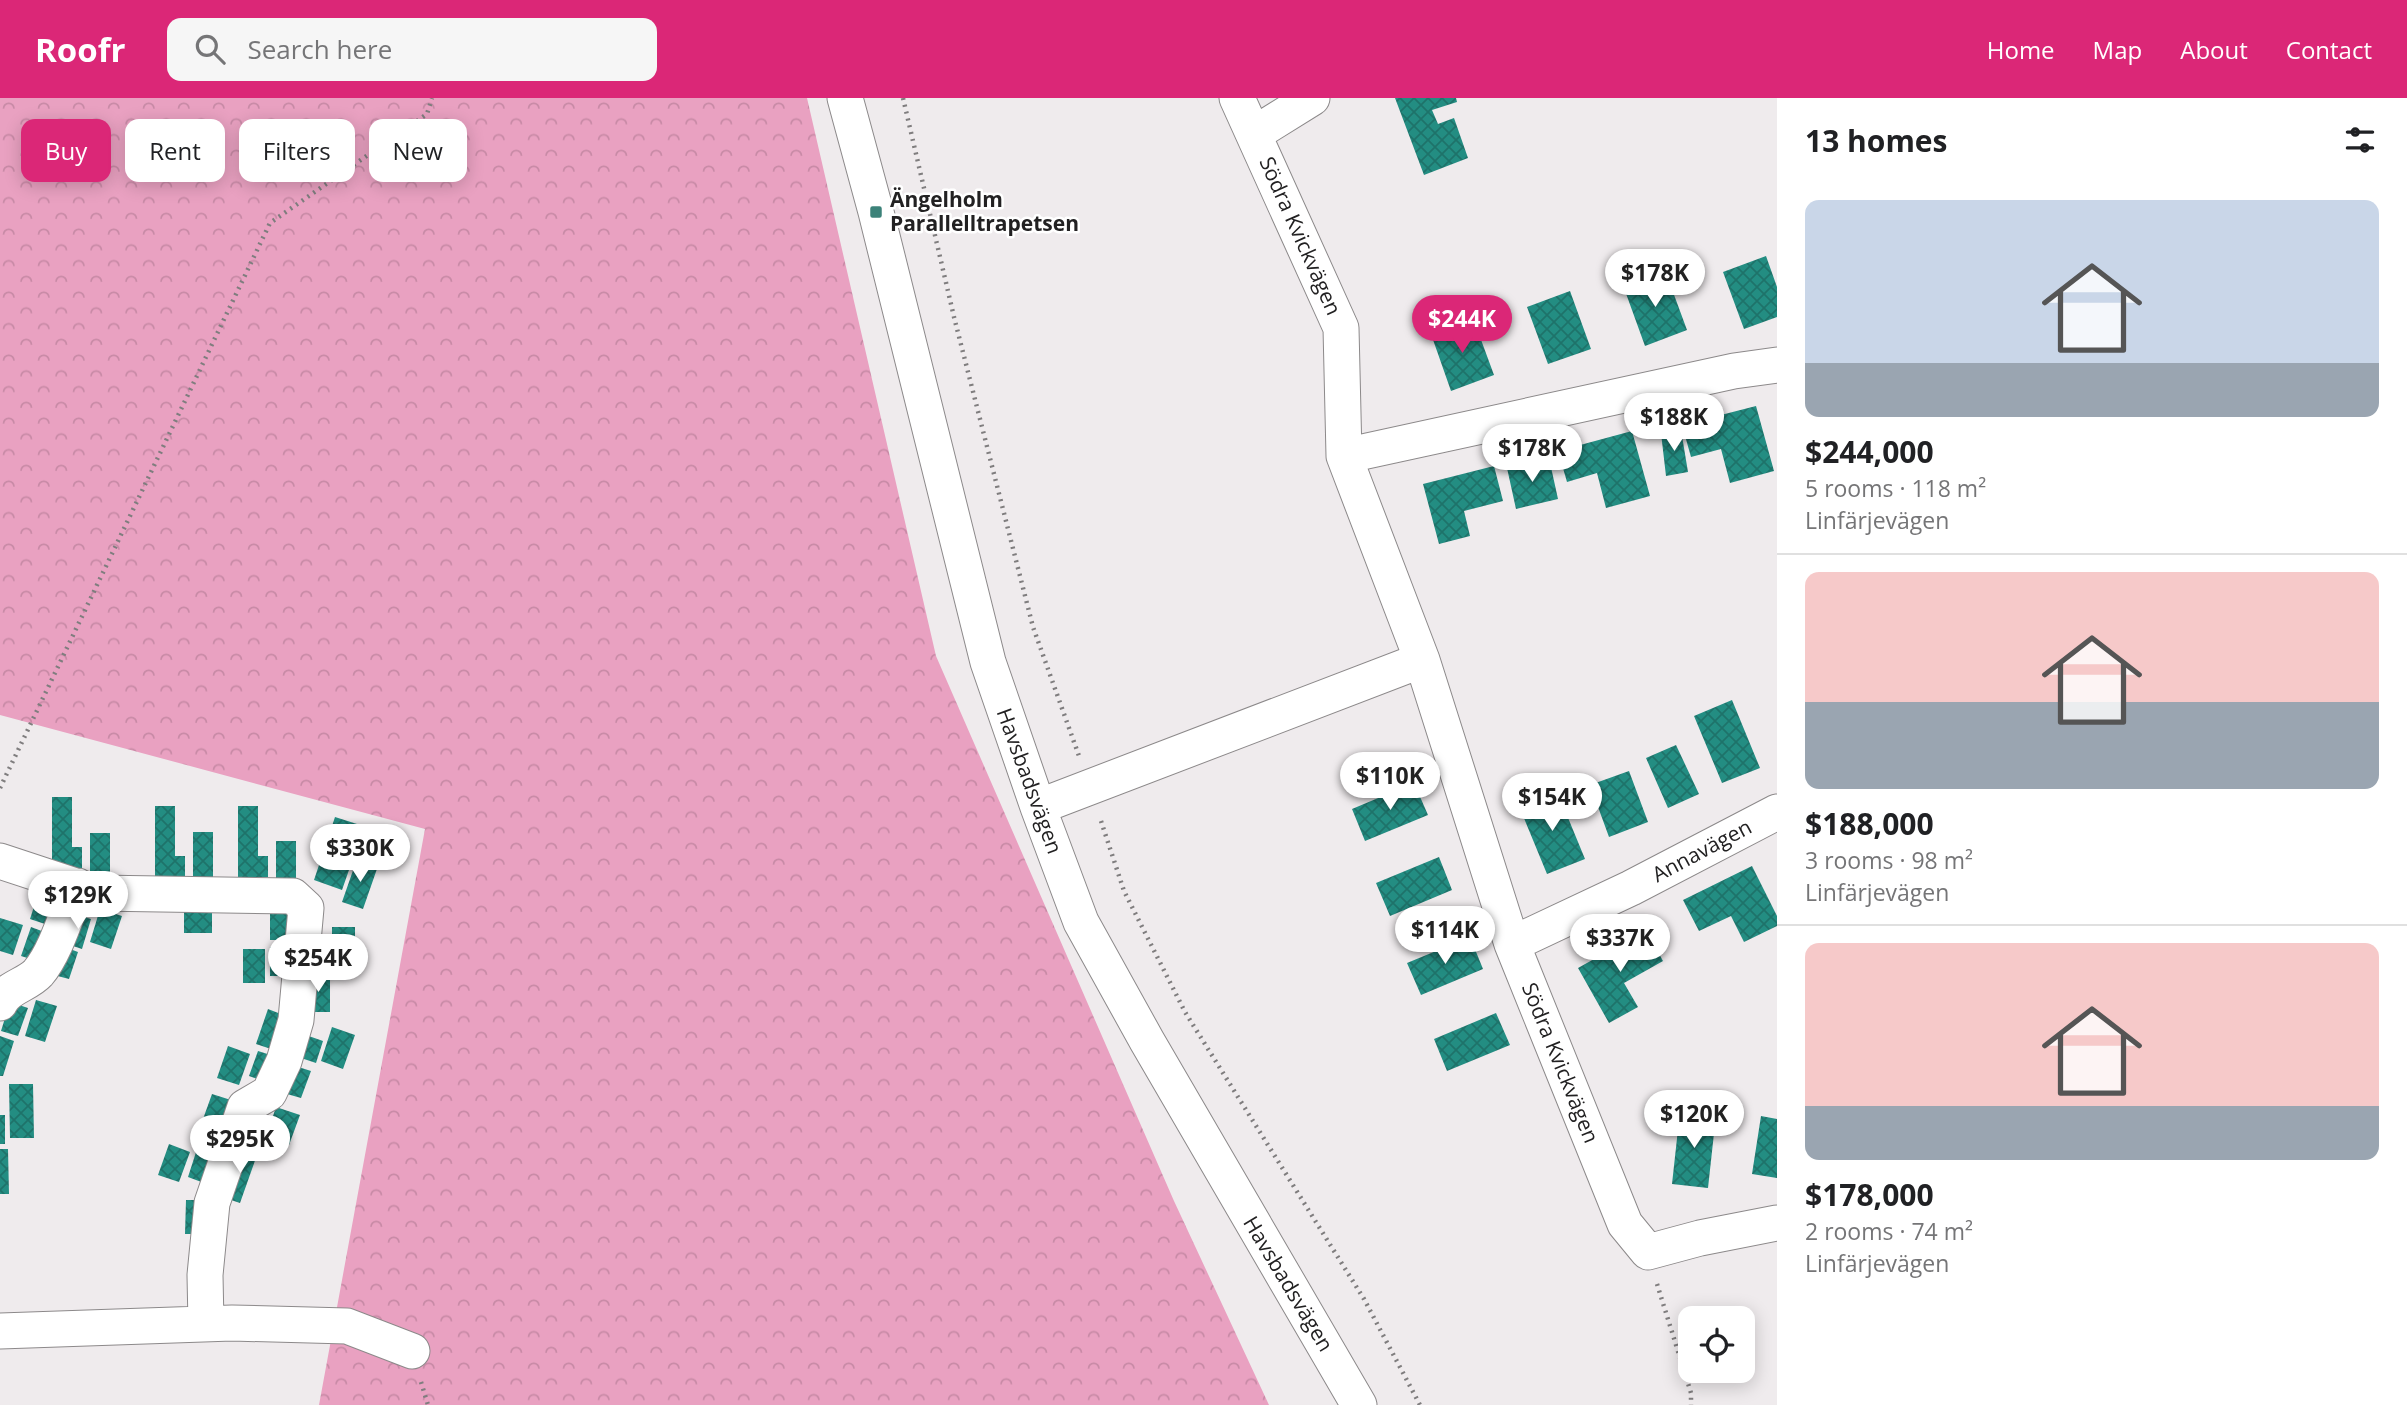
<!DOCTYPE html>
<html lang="en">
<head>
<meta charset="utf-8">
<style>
  body { margin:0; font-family:"Open Sans",sans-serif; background:#f6f6f6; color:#202124; height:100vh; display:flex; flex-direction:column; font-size:26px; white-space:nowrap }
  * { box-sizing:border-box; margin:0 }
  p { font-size:23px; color:#757577 }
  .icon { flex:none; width:38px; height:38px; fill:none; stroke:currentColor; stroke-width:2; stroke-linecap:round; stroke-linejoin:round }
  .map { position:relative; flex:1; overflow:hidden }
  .sheet { display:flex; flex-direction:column; background:#fff; width:630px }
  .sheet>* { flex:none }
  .hud { position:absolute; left:21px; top:21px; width:665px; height:63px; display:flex; gap:14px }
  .buttons { position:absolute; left:1678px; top:1208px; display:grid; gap:14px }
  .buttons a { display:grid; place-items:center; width:77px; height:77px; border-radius:14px; background:#fff; box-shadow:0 4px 18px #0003; font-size:35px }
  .price { position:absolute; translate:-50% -60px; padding:0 16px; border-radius:24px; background:#fff; color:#222; font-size:23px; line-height:46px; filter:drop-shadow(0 2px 4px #0008) }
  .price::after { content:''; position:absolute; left:50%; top:42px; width:21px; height:16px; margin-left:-10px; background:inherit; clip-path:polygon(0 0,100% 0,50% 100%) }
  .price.on { background:#db2777; color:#fff }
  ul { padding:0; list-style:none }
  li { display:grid; align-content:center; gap:14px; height:371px; padding:0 28px }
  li+li { border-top:2px solid #e0e0e0 }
  li span { display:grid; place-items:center; height:217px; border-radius:14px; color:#555 }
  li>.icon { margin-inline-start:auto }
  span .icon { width:126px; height:126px; fill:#fffc; stroke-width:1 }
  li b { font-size:30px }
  h2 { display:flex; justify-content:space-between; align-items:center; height:84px; padding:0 28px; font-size:30px }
  .chip { padding:0 24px; border-radius:14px; background:#fff; box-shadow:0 4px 18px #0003; font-size:24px; line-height:63px }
  .chip.on { background:#db2777; color:#fff }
  header { display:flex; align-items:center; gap:42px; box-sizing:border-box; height:98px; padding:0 35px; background:#db2777; color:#fff }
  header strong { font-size:33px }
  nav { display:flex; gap:38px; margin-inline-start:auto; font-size:24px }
  .search { width:490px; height:63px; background:#f6f6f6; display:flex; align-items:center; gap:18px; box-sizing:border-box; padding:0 24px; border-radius:14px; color:#757577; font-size:26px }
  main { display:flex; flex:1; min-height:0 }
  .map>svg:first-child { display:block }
</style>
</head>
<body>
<header>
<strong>Roofr</strong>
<div class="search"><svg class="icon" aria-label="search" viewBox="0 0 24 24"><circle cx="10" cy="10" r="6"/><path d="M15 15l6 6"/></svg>Search here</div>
<nav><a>Home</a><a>Map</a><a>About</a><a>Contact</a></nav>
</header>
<main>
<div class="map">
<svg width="1777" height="1307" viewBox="0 0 1777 1307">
  <defs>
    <pattern id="forest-crowns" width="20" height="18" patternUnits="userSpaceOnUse" patternTransform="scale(1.75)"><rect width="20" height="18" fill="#e9a1c1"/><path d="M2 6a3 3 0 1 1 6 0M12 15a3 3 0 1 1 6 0" fill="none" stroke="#c88aa6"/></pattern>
    <pattern id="building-cross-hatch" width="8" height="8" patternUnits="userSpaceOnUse" patternTransform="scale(1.75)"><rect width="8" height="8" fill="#238d82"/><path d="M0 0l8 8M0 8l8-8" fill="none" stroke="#1e736a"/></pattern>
  </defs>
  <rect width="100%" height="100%" fill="#efebed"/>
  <path fill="url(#forest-crowns)" d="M0,0H807L936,558L1174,1103L1269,1307H319L425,731L0,617Z"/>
  <path fill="url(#building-cross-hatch)" d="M1395,0H1456L1457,4L1432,12L1438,26L1454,20L1468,60L1424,77Z
    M1766,158L1777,189V219L1744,231L1723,174Z
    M1666,175L1687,232L1645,248L1624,190Z
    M1570,193L1591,251L1548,266L1527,209Z
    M1473,220L1494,277L1451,293L1431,236Z
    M1756,308L1774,373L1730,385L1721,351L1691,359L1682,327Z
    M1681,332L1688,374L1666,378L1661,335Z
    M1632,333L1650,398L1606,410L1597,375L1567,384L1558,353Z
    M1549,360L1558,401L1516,411L1507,370Z
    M1494,368L1503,403L1464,413L1470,438L1439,446L1423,386Z
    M1732,602L1760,670L1722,685L1694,618Z
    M1676,647L1699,696L1668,710L1646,660Z
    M1629,673L1648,724L1609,739L1590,687Z
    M1414,685L1428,717L1365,743L1352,711Z
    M1557,693L1585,761L1547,776L1519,708Z
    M52,699H72V749H82V770H52Z
    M155,708H175V758H185V779H155Z
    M238,708H258V758H268V779H238Z
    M335,719L357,726L342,770L349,772L342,792L314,782Z
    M193,734H213V785H193Z
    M90,735H110V776H90Z
    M276,743H296V784H276Z
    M1439,759L1452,792L1390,818L1376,785Z
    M357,761L378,768L363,811L342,804Z
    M1752,768L1777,818V828L1744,844L1731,818L1699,833L1683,802Z
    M41,787L62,793L51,828L30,821Z
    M184,805H212V835H184Z
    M270,807H290V842H270Z
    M100,811L122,818L111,851L90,844Z
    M74,816L91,821L82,851L64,845Z
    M0,820L23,827L13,857L0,853Z
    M31,829L47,835L37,863L21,858Z
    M332,829H355V867H332Z
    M1646,832L1663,863L1624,885L1638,909L1609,925L1578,870Z
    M1470,839L1483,871L1421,897L1407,865Z
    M307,844H327V872H307Z
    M59,847L78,854L69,881L50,876Z
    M270,849H290V878H270Z
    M243,851H265V885H243Z
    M306,878H330V914H306Z
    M36,902L57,908L45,944L25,938Z
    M10,904L28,910L18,938L1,933Z
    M268,911L291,920L280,954L256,946Z
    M1496,915L1510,947L1447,973L1434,941Z
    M332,929L355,937L343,971L321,963Z
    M303,936L323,943L316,965L295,958Z
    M0,938L14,943L3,978H0Z
    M228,948L250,956L239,987L217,980Z
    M258,953L277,959L268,985L249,978Z
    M289,966L311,973L301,1000L280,994Z
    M9,986H33L34,1040H10Z
    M212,996L234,1003L220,1043L198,1035Z
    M276,1009L300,1017L289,1047L266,1039Z
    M1680,1013L1716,1017L1708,1090L1672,1086Z
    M251,1014L268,1020L259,1046L242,1040Z
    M0,1017H5V1046H0Z
    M1761,1018L1777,1021V1080L1752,1076Z
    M169,1046L190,1054L179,1084L158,1077Z
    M198,1048L215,1054L204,1085L188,1079Z
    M240,1048L258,1054L240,1105L222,1099Z
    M0,1051H8L9,1096H0Z
    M186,1102H200V1136H185Z"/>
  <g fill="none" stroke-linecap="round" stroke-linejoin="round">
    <defs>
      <path id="minor" d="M845,0L876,114L988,564L1038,709L1081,824L1147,943L1359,1307
        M1237,0L1341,230L1344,358L1422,562L1512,846L1625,1126L1648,1154L1700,1140L1777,1125
        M1254,36L1312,0
        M1344,358L1734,273L1777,267
        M1038,709L1422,562
        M0,763L97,795L293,798L306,810L296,922L284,963L269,995L245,1009L212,1105L205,1177L206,1226
        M1512,846L1631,790L1777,714
        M0,905C7,889 27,887 38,875C56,854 67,814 78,788
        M0,1233L232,1225L347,1228L412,1253"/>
    </defs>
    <use href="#minor" stroke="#8c898a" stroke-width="37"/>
    <path stroke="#7f7d7e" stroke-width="4.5" stroke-dasharray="2 5" stroke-linecap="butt" d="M903,0L954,219L1033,529L1079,658
      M0,690L270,125L427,16L432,0
      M1101,723L1124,793L1185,914L1364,1201L1420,1307
      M1657,1186L1691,1295V1307
      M421,1284L428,1307"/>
    <use href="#minor" stroke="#fff" stroke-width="35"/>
  </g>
  <rect fill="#3c8279" stroke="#fff" stroke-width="2.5" x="869" y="107" width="14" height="14" rx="3.5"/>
  <g text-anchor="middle" stroke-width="5" stroke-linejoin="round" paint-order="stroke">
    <g font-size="21" font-weight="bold" fill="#222122" stroke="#fff" text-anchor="start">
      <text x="890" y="109">Ängelholm<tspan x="890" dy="24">Parallelltrapetsen</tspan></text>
    </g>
    <g font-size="21" fill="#222122" stroke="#fff">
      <text transform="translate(1300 138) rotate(66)" y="7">Södra Kvickvägen</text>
      <text transform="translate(1029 683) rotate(70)" y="7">Havsbadsvägen</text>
      <text transform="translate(1702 753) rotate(-28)" y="7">Annavägen</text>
      <text transform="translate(1560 965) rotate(68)" y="7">Södra Kvickvägen</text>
      <text transform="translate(1288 1186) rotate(59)" y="7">Havsbadsvägen</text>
    </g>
  </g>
</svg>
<div class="buttons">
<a><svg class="icon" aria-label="locate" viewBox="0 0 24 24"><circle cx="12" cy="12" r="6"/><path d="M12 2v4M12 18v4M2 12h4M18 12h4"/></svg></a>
</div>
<b class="price" style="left:1655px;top:211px">$178K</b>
<b class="price on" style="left:1462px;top:257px">$244K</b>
<b class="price" style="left:1674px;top:355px">$188K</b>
<b class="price" style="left:1532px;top:386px">$178K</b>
<b class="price" style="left:1390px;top:714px">$110K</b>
<b class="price" style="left:1552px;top:735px">$154K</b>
<b class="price" style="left:360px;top:786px">$330K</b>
<b class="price" style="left:78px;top:833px">$129K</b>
<b class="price" style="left:1445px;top:868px">$114K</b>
<b class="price" style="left:1620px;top:876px">$337K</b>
<b class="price" style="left:318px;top:896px">$254K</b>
<b class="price" style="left:1694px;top:1052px">$120K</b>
<b class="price" style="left:240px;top:1077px">$295K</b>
<div class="hud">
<a class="chip on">Buy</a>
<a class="chip">Rent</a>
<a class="chip">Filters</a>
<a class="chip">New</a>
</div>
</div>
<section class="sheet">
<h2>13 homes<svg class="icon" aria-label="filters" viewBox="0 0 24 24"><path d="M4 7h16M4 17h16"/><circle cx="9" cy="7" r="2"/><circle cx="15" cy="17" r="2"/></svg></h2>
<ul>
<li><span style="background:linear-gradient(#c9d6e8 75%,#9aa5b1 0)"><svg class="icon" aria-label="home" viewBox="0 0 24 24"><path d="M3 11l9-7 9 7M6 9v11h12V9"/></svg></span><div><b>$244,000</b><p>5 rooms · 118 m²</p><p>Linfärjevägen</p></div></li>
<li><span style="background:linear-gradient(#f6c9c9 60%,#9aa5b1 0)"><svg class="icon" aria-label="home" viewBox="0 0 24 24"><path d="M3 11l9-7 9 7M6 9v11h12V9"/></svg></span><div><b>$188,000</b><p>3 rooms · 98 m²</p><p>Linfärjevägen</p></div></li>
<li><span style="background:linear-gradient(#f6c9c9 75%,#9aa5b1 0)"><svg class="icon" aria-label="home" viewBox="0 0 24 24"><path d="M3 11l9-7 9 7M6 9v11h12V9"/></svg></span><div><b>$178,000</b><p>2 rooms · 74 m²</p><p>Linfärjevägen</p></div></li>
</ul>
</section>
</main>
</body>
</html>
